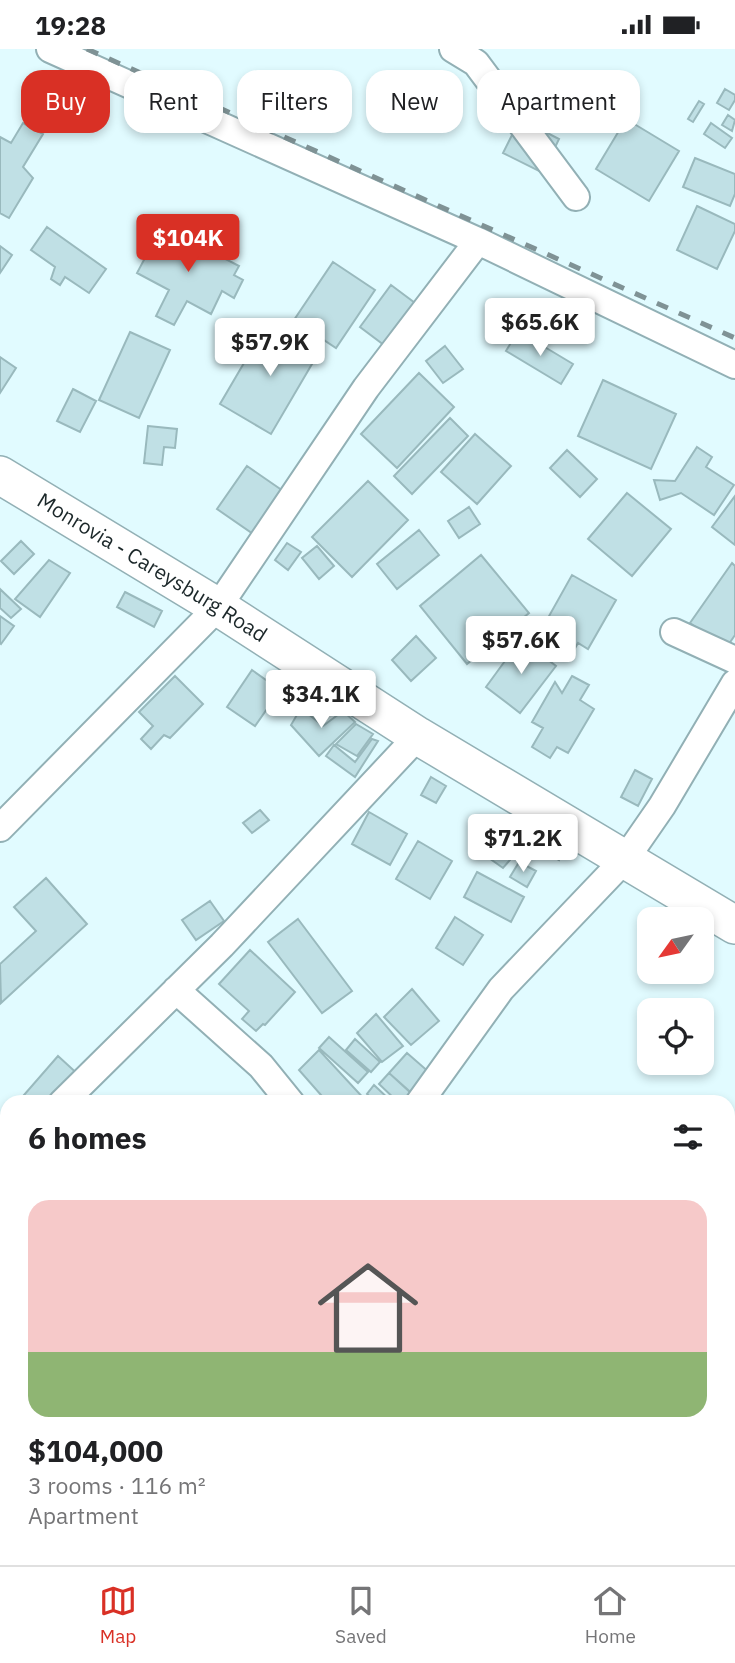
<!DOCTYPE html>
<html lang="en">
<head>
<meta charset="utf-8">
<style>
  body { margin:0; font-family:"IBM Plex Sans",sans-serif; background:#f2f2f2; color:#202124; height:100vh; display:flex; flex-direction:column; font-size:26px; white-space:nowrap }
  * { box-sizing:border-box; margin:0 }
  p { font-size:23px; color:#757577 }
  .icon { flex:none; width:38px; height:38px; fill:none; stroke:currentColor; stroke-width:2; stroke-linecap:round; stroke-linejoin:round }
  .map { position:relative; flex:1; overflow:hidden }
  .sheet { position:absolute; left:0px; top:1046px; width:735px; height:471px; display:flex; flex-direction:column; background:#fff; border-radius:21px 21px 0 0; box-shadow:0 4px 10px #0003 }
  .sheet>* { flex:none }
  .hud { position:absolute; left:21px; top:21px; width:693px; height:63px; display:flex; gap:14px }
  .needle { width:46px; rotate:237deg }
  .fabs { position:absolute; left:637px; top:858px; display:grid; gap:14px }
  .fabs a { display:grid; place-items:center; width:77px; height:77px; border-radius:14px; background:#fff; box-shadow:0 4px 10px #0003; font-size:35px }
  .price { position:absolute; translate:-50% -60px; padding:0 16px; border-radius:7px; background:#fff; color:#222; font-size:23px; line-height:46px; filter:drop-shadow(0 2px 4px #0008) }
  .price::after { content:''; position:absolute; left:50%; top:42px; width:21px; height:16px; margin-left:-10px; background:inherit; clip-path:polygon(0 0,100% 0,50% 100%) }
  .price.selected { background:#d93025; color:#fff }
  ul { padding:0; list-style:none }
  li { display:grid; align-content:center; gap:14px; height:371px; padding:0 28px }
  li+li { border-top:2px solid #e0e0e0 }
  li span { display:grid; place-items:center; height:217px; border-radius:21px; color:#555 }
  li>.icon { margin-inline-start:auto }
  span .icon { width:126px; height:126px; fill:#fffc; stroke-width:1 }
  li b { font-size:30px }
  h2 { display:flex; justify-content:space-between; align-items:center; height:84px; padding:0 28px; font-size:30px }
  .tag { padding:0 24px; border-radius:21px; background:#fff; box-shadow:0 4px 10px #0003; font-size:24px; line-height:63px }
  .tag.selected { background:#d93025; color:#fff }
  .status { display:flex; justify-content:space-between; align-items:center; height:49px; padding:0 35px; background:#fff; direction:ltr }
  .status svg { height:19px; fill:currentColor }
  .menu { display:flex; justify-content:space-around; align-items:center; height:98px; border-top:2px solid #e0e0e0; background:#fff; font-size:19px; color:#757577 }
  .menu a { display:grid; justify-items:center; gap:4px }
  .menu .selected { color:#d93025 }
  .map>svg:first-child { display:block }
</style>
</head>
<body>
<div class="status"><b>19:28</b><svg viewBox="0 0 49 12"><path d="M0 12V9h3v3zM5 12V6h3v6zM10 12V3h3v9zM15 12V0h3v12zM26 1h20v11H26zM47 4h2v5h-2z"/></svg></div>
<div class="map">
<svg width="735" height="1516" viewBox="0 0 735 1516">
  <rect width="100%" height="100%" fill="#e1fbff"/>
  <path fill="#c0e0e5" stroke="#99b9bd" stroke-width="2" d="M554,25L575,35L571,44L550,33Z
    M725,40L735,46V51L729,61L717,54Z
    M699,52L704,55L693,73L688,70Z
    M728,66L735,71L732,82L722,76Z
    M520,70L559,90L543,124L503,104Z
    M626,70L679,102L649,152L596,120Z
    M23,74L43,85L23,118L33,129L9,169L0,164V88L11,94Z
    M711,74L732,89L725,99L704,85Z
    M695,109L735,125V145L730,157L683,138Z
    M697,157L735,175V182L717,220L677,201Z
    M162,177L239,217L234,226L243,231L234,249L222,242L211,265L187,252L174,276L156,267L169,241L137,224Z
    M47,178L106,220L89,244L65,228L60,236L51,230L55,218L31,201Z
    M0,197L12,206L0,224Z
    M333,213L375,241L336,299L294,271Z
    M391,236L419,257L388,299L360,278Z
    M268,273L319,303L271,385L220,355Z
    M518,282L573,315L561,335L506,302Z
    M130,283L170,301L139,369L99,351Z
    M445,297L463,320L443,334L426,312Z
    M0,308L16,319L0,344Z
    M419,324L454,358L397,419L361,385Z
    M603,331L676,365L651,420L578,387Z
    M73,340L96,352L80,383L57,372Z
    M450,369L468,387L412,445L394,427Z
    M148,377L177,380L175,399L164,398L162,416L144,414Z
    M475,385L511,417L477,455L441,423Z
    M697,398L712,408L706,418L734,436L714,466L681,444L660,451L654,431L675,432Z
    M567,401L597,430L580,448L550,419Z
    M247,417L286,444L256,487L217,460Z
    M368,432L408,471L352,528L312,488Z
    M627,444L671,480L632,527L588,490Z
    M735,447V496L712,478Z
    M469,458L480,475L459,489L448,472Z
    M419,481L439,506L397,540L377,515Z
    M21,492L34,505L14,525L1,512Z
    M287,494L301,503L288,521L275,511Z
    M317,497L334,517L319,530L302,509Z
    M481,506L529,564L467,615L420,557Z
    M49,511L70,524L40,568L15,550Z
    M732,514L735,517V586L726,599L690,574Z
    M572,526L616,551L588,600L578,594L570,608L551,598L559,584L544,576Z
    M0,540L21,560L11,569L0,559Z
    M125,543L162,562L154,578L117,558Z
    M0,567L14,577L1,595L0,594Z
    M416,587L436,609L411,632L392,611Z
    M521,590L556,617L520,664L486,638Z
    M252,621L287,646L274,665L267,660L255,677L227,658Z
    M175,627L203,655L170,689L164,686L151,700L141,690L153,677L139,663Z
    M572,627L589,636L580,651L594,660L568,704L557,698L550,709L532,698L543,679L532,673L555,633L562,644Z
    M301,659L323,677L343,662L355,673L319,707L291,676Z
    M356,675L373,685L357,707L336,695Z
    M372,690L378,692L355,728L326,707L334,696L355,713Z
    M635,721L652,730L638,757L621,748Z
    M431,728L446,737L436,754L421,746Z
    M260,761L269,771L252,784L243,774Z
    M369,763L407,785L390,816L352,795Z
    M548,782L558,787L550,804L540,799Z
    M562,785L569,789L559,811L552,807Z
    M418,792L452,812L430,850L396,830Z
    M496,800L510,811L503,819L489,809Z
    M519,813L536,822L527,838L510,828Z
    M477,823L524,848L511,873L464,848Z
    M46,829L87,875L1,954L0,915L36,882L14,858Z
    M210,852L224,872L196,891L182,871Z
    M455,868L483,886L463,916L436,899Z
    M298,870L352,942L322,964L268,893Z
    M250,901L295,943L265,976L263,975L256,982L242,970L249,962L219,935Z
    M412,940L439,972L411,996L384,968Z
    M376,965L403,997L382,1013L357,984Z
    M329,988L368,1023L358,1034L319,999Z
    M355,990L380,1013L371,1023L346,1001Z
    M319,1001L368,1054H328L299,1021Z
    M407,1004L430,1024L412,1045L389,1024Z
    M58,1007L93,1039L80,1054H17Z
    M389,1024L415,1047L409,1054H399L379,1035Z
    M374,1036L393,1054H377L367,1045Z
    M732,1066L735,1069V1113L733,1116L728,1112V1072Z
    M728,1249L735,1255V1260L728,1268Z
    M733,1273L735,1275V1331L728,1325V1279Z
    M728,1343L735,1349V1359L730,1364L735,1368V1373L728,1381Z
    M728,1400L732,1405L735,1402V1463L729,1468Z
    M728,1494L735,1497V1505L729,1516H704L707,1510H728Z
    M292,1510H308L313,1516H285Z
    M327,1510H352L345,1516H333Z
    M553,1510H603L599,1516H548Z
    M638,1510H669L675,1513L674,1516H635Z
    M685,1510H703L700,1516H684Z"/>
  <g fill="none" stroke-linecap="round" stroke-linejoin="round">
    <defs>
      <path id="minor" d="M50,0L478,192L735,316
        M453,0L476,14L576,148
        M674,583L735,611
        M0,779L218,558L366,339L478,192
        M176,941L261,1017L291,1054
        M62,1054L222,896L418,687
        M419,1054L501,940L626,809L662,757L735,634
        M0,1114L7,1107
        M0,1474L7,1467
        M236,1510L241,1516"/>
      <g id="secondary">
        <path id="s1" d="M0,426L218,558L418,687L735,876"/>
      </g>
    </defs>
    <use href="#minor" stroke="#92b0b5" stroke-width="30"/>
    <use href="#secondary" stroke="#92b0b5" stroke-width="40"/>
    <use href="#minor" stroke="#fff" stroke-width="26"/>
    <use href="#secondary" stroke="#fff" stroke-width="37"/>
    <path stroke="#7f9295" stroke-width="5" stroke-dasharray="12 12" stroke-linecap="butt" d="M87,0L735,289"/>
  </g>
  <g text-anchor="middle" stroke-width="5" stroke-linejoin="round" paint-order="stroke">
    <g font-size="21" fill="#1b2729" stroke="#e1fbff">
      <text dy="7" stroke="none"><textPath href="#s1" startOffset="178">Monrovia - Careysburg Road</textPath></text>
    </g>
  </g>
</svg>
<div class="fabs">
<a><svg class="needle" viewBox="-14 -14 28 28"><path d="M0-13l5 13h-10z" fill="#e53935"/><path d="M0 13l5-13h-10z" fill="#757577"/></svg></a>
<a><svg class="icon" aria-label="locate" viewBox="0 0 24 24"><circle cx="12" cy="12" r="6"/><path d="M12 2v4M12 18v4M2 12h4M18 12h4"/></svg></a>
</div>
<b class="price selected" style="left:188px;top:225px">$104K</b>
<b class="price" style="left:540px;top:309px">$65.6K</b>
<b class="price" style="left:270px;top:329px">$57.9K</b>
<b class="price" style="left:521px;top:627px">$57.6K</b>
<b class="price" style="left:321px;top:681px">$34.1K</b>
<b class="price" style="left:523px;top:825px">$71.2K</b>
<div class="hud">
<a class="tag selected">Buy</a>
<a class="tag">Rent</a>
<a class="tag">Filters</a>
<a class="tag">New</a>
<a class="tag">Apartment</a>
</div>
<section class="sheet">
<h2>6 homes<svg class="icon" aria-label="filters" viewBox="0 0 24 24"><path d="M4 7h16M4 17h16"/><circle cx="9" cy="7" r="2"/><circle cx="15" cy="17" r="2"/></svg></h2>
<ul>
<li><span style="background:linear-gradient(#f6c9c9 70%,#8fb573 0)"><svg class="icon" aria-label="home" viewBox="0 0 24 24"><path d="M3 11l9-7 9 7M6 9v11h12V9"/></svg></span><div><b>$104,000</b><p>3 rooms · 116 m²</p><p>Apartment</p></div></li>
</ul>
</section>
</div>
<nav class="menu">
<a class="selected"><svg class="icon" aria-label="map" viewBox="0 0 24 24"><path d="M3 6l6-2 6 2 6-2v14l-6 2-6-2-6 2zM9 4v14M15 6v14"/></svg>Map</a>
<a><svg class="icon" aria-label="saved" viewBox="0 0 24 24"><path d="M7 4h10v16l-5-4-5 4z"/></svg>Saved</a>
<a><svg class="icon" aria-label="home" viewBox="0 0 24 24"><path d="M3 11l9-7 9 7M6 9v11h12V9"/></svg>Home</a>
</nav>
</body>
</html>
